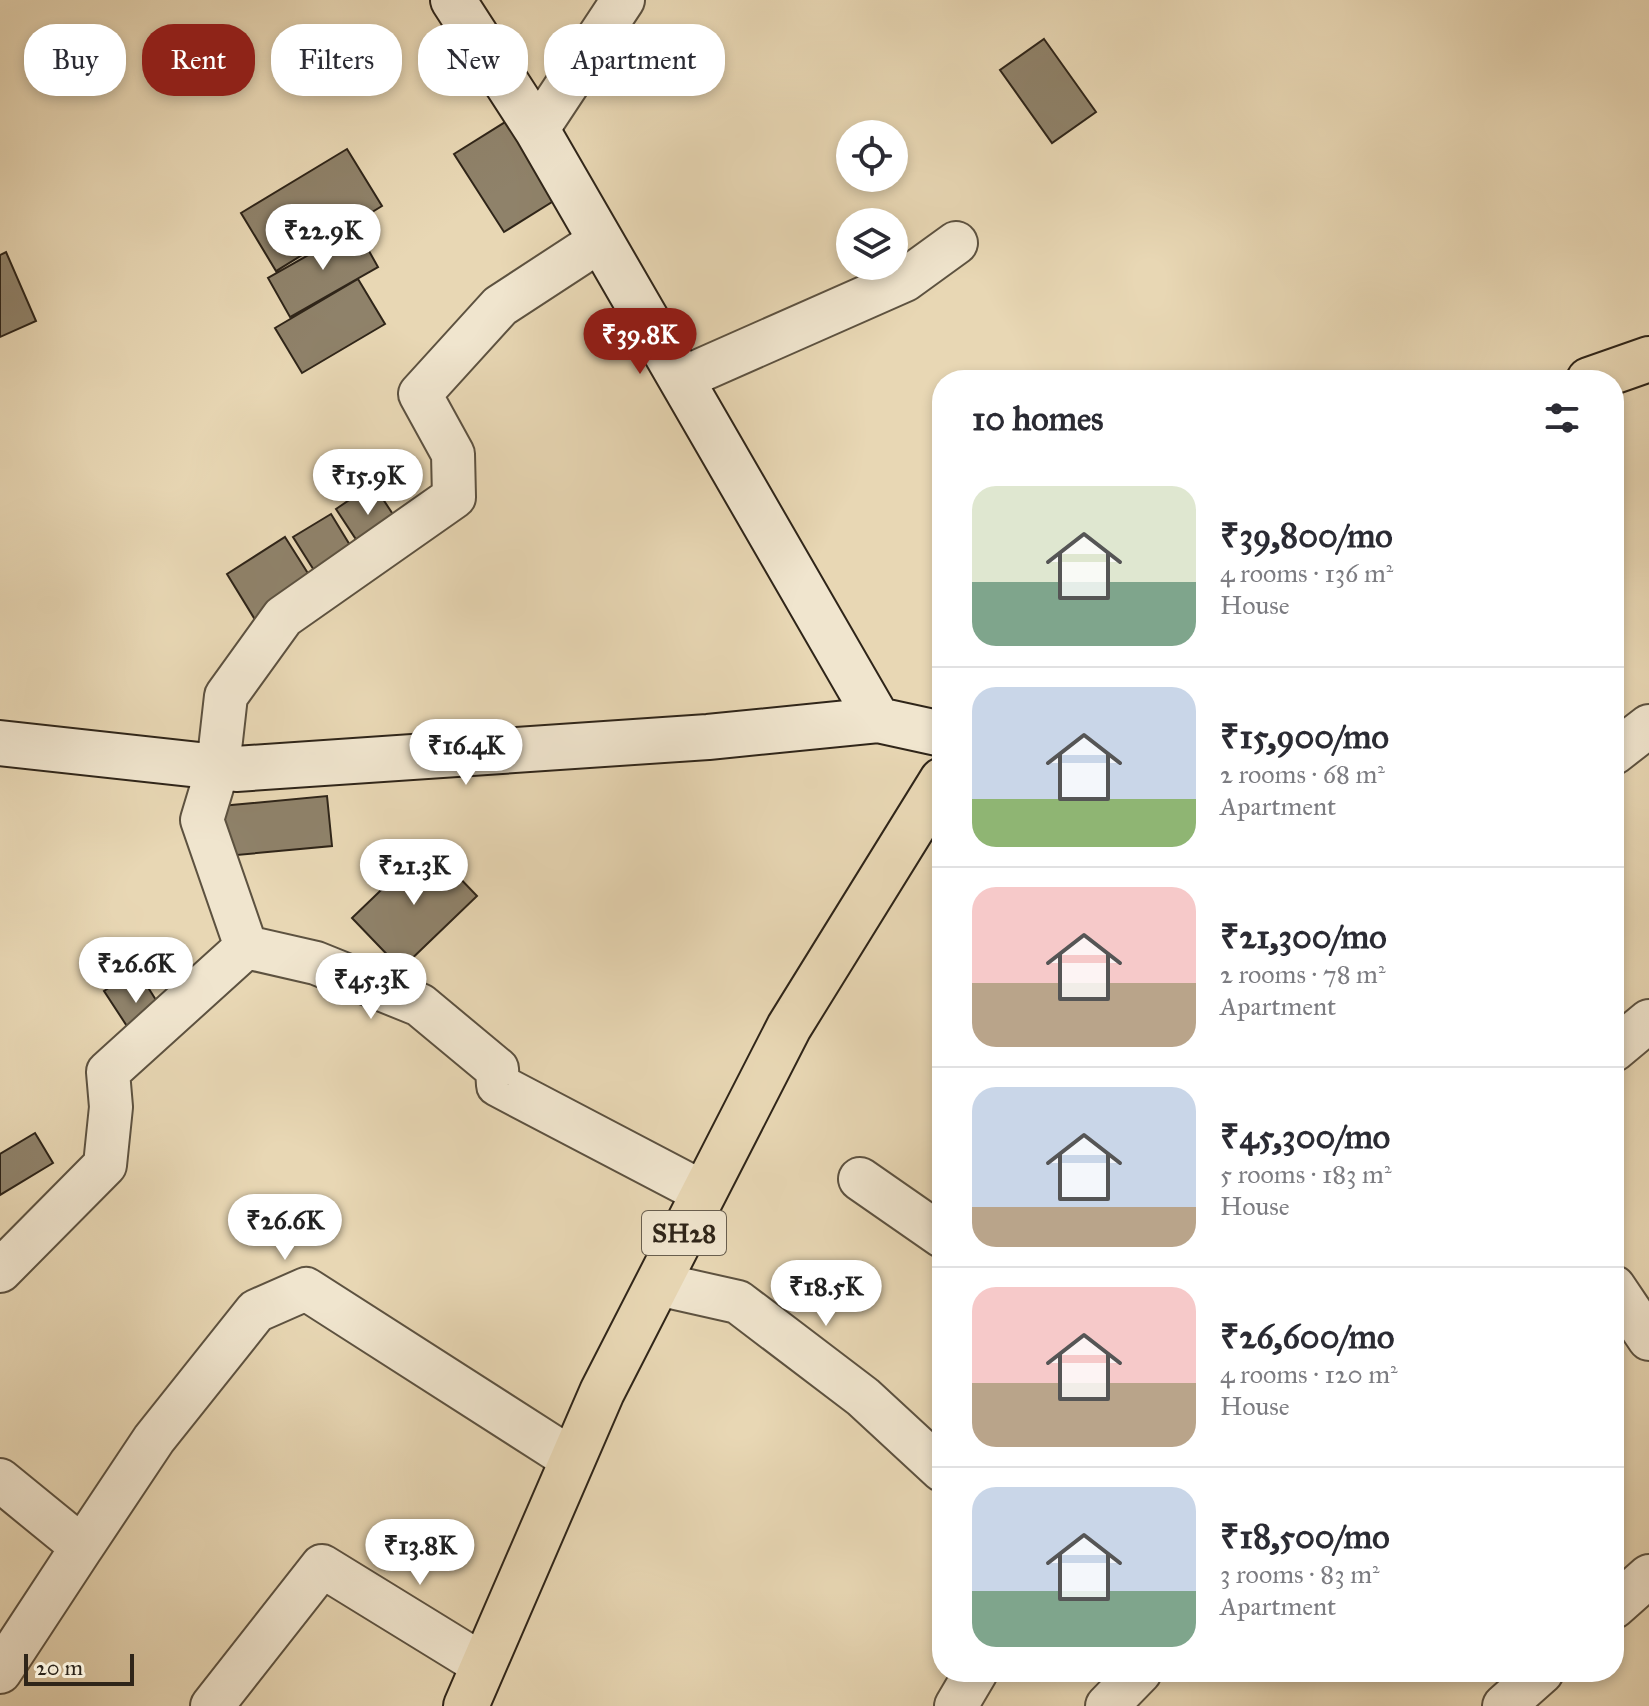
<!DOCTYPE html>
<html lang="en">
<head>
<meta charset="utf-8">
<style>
  body { margin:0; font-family:"IM FELL Great Primer",serif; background:#f7f7f7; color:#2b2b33; height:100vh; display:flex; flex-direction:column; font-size:30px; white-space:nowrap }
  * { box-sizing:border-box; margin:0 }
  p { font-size:26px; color:#7c7c81 }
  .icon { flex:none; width:44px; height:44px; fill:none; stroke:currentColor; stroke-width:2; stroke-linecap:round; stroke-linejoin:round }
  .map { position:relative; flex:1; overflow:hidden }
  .sheet { position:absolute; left:932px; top:370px; width:692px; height:1312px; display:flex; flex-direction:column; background:#fff; border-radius:32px; box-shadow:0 4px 12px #0003 }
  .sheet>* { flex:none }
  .banner { position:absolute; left:24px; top:24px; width:760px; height:72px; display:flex; gap:16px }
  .fabs { position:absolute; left:836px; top:120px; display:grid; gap:16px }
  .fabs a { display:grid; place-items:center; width:72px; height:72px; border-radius:50%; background:#fff; box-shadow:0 4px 12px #0003; font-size:40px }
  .scale { position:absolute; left:24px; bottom:20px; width:110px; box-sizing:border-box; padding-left:8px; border:4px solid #2f2519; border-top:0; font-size:22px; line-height:28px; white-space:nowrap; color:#2f2519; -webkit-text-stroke:6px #f0e5ce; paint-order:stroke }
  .price { position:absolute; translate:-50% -68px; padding:0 18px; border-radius:28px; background:#fff; color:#222; font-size:26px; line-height:52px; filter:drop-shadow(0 2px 4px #0008) }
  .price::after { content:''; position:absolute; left:50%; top:48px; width:24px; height:18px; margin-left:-12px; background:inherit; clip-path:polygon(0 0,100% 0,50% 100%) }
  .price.current { background:#8f2418; color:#fff }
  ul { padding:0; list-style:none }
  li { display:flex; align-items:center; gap:24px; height:200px; padding:0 40px }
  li+li { border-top:2px solid #e1e1e2 }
  li span { display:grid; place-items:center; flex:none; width:224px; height:160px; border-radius:24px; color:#555 }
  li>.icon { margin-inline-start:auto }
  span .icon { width:96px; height:96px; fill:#fffc; stroke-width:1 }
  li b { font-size:34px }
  h2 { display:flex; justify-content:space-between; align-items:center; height:96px; padding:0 40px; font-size:34px }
  .tag { padding:0 28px; border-radius:32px; background:#fff; box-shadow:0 4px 12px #0003; font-size:28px; line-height:72px }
  .tag.current { background:#8f2418; color:#fff }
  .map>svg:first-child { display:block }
</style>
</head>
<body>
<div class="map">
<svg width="1649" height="1706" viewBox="0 0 1649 1706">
  <rect width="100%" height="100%" fill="#e8d7b4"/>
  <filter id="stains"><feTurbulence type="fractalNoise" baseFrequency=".0025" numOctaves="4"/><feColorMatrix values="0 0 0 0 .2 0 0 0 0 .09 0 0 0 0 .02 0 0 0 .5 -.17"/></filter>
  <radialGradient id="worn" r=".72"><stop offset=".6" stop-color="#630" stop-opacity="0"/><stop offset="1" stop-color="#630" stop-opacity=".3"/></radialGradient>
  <path fill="#8f826a" stroke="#2f2519" stroke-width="2" d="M1044,39L1096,112L1052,143L1000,70Z
    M510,119L560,197L504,232L454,154Z
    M347,149L382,206L276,271L241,213Z
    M356,228L378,267L290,317L268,278Z
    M6,252L36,321L0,337V255Z
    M358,279L385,324L302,373L275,328Z
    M373,484L400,525L363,550L336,509Z
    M331,514L359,560L322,583L293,537Z
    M285,537L321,594L262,631L227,574Z
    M327,796L332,846L226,856L221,806Z
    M428,845L477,896L401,969L352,918Z
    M137,970L168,1019L136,1040L104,991Z
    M35,1133L53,1163L0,1195V1154Z"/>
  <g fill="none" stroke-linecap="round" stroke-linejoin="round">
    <defs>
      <path id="street" d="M537,130L623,0
        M601,240L500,306L420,394L453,454L454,497L283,617L226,696L218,767L202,820L246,947L316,963L420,1005L497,1069L498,1085L704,1193
        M681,379L905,280L956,243
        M1614,753L1649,726
        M1614,1050L1649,1021
        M860,1179L942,1236
        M0,1271L105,1165L111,1107L108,1072L246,947
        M658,1284L738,1302L863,1397L942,1470
        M1614,1287L1649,1339
        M0,1480L82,1547L0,1672
        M82,1547L154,1439L256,1311L306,1289L573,1460
        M1614,1607L1649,1576
        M212,1706L322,1566L483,1665
        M956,1706L976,1672
        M1107,1706L1140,1672
        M1504,1706L1542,1672"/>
      <path id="secondary" d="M453,0L537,130L878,720
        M0,743L236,769L708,737L878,720L942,734"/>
      <path id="primary" d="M1589,380L1649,359
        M466,1706L602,1392L789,1027L942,780"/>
    </defs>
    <use href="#street" stroke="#5d5240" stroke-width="46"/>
    <use href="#secondary" stroke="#2f2519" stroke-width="48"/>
    <use href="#primary" stroke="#2f2519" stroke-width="48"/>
    <use href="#street" stroke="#f0e5ce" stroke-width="42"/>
    <use href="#secondary" stroke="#f0e5ce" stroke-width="44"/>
    <use href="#primary" stroke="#e8d7b4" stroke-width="44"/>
  </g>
  <g text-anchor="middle" stroke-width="6" stroke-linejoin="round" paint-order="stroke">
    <rect fill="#f0e5ce" stroke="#695f4f" stroke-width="2" x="642" y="1211" width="84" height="44" rx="6"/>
    <g font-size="26" font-weight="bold" fill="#2f2519">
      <text x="684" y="1242">SH28</text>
    </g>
  </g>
  <rect width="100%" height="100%" filter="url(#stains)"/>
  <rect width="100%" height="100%" fill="url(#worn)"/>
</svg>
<div class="fabs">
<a><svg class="icon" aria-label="locate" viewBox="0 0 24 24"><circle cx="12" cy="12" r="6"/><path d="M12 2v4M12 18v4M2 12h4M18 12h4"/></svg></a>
<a><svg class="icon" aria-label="layers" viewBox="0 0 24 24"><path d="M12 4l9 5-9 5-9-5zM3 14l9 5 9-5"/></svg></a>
</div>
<div class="scale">20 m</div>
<b class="price" style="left:323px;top:272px">₹22.9K</b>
<b class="price current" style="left:640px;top:376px">₹39.8K</b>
<b class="price" style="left:368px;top:517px">₹15.9K</b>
<b class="price" style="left:466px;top:787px">₹16.4K</b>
<b class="price" style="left:414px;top:907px">₹21.3K</b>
<b class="price" style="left:136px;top:1005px">₹26.6K</b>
<b class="price" style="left:371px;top:1021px">₹45.3K</b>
<b class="price" style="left:285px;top:1262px">₹26.6K</b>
<b class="price" style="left:826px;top:1328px">₹18.5K</b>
<b class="price" style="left:420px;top:1587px">₹13.8K</b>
<div class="banner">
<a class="tag">Buy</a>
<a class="tag current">Rent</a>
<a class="tag">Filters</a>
<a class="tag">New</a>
<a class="tag">Apartment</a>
</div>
<section class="sheet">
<h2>10 homes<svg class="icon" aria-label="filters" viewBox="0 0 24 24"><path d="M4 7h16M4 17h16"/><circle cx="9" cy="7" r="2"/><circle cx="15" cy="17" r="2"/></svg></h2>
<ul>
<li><span style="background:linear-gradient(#dfe7d0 60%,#7fa58c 0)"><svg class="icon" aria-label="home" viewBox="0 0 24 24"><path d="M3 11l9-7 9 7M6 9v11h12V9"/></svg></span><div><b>₹39,800/mo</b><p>4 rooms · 136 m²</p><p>House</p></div></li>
<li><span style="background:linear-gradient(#c9d6e8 70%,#8fb573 0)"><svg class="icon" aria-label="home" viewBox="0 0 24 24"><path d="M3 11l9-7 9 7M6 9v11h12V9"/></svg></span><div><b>₹15,900/mo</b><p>2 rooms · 68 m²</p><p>Apartment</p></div></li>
<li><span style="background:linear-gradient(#f6c9c9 60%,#b9a48a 0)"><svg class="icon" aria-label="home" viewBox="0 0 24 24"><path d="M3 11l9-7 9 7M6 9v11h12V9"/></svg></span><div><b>₹21,300/mo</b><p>2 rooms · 78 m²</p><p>Apartment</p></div></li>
<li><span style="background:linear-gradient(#c9d6e8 75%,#b9a48a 0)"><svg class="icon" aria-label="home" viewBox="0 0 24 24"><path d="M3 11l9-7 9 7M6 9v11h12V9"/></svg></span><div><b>₹45,300/mo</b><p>5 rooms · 183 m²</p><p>House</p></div></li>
<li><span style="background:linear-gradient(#f6c9c9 60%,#b9a48a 0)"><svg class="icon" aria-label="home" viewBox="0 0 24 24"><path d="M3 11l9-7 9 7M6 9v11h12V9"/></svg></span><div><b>₹26,600/mo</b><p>4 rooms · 120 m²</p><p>House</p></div></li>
<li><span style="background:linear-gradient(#c9d6e8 65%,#7fa58c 0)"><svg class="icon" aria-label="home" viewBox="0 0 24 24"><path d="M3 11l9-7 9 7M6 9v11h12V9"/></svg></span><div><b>₹18,500/mo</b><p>3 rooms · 83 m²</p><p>Apartment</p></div></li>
</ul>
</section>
</div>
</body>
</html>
